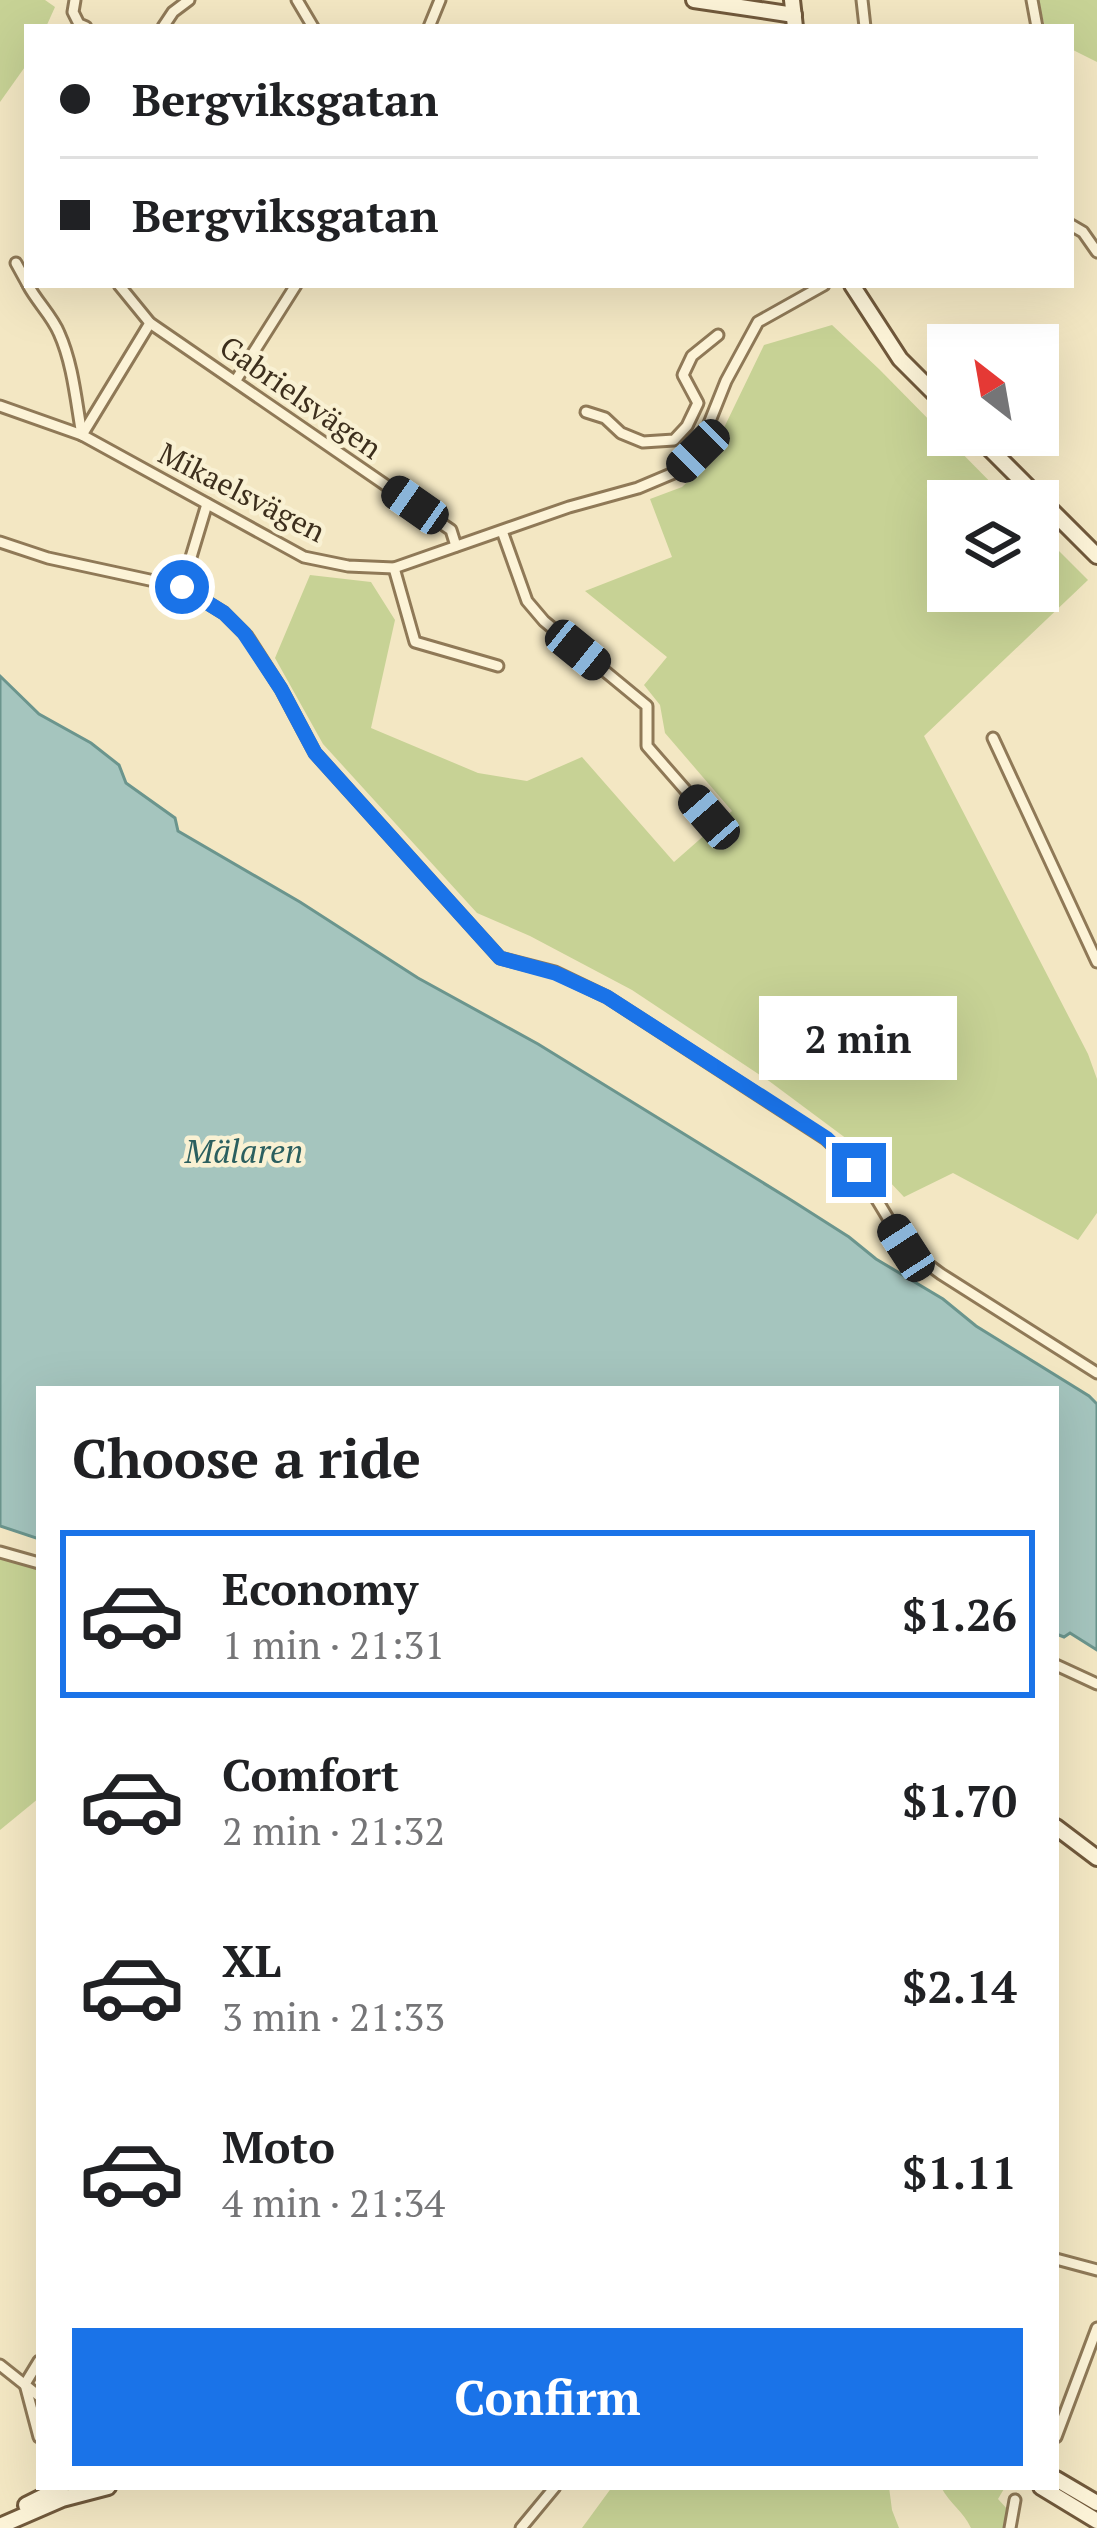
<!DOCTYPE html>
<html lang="en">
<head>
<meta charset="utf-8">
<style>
  :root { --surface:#fff; --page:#f6f6f6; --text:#202124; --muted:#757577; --line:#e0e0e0; --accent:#1a73e8 }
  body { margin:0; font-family:"PT Serif",serif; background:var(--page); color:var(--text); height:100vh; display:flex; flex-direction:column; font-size:45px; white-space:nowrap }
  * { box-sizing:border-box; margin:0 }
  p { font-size:39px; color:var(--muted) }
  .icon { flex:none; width:66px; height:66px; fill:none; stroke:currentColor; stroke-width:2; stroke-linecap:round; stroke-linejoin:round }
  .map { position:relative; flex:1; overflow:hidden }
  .sheet { position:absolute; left:36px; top:1386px; width:1023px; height:1104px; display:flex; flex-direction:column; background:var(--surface); border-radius:0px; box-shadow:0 12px 48px #0002 }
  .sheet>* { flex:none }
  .hud { position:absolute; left:24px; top:24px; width:1050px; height:264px; border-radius:0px; box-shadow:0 12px 48px #0002; display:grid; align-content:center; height:264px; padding:0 36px; background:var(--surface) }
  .needle { width:78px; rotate:329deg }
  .tools { position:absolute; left:927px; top:324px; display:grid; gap:24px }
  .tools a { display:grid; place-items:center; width:132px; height:132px; border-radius:0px; background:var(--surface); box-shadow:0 12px 48px #0002; font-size:60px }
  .end { position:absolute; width:54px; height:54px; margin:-27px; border:15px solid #1a73e8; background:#fff; box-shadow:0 0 0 6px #fff }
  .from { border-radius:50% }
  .bubble { position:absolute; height:84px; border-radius:0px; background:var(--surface); box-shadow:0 12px 48px #0002; font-size:39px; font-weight:700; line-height:84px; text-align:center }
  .car { position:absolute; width:36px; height:72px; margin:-36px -18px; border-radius:15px; box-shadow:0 0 9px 3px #0007; background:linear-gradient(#222 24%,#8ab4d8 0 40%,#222 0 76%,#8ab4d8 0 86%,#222 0) }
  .hud b { display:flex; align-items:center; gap:42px; height:114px; font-size:45px }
  .hud b+b { border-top:3px solid var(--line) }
  .hud i { width:30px; height:30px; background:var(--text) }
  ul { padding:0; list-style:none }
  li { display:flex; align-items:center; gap:36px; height:168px; margin:0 24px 18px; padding:0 12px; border:6px solid transparent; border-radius:0px }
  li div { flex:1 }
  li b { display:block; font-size:45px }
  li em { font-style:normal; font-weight:700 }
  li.current { border-color:var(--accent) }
  li>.icon { width:108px; height:108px; stroke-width:1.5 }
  h2 { padding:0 36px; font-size:54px; line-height:144px }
  .action { display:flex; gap:24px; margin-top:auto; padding:24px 36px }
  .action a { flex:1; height:138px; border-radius:0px; background:var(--accent); color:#fff; font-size:48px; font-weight:700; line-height:138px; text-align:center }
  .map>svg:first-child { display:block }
  .green { fill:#c7d295 }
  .water { fill:#a5c5be; stroke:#6b958d; stroke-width:3 }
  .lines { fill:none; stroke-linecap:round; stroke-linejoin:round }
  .street-casing { stroke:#8f7957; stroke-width:15 }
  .secondary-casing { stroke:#71593b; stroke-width:20 }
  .street { stroke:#fcf3d7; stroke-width:9 }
  .secondary { stroke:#fcf3d7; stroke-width:14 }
  .route { stroke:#1a73e8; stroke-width:15 }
  .labels { text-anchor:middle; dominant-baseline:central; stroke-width:9; stroke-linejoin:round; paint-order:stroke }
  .street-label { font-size:30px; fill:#3d2f1d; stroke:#f9f1d3 }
  .water-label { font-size:33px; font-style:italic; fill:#2b5f5f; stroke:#f9f1d3 }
</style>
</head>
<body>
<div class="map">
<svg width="1097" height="2528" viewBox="0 0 1097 2528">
  <rect width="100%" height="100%" fill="#f3e7c3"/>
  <!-- green -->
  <g class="green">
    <polygon points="0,0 45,0 55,7 46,27 27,27 27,64 0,102"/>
    <polygon points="1038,0 1097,0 1097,62 1071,49 1071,27 1045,27"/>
    <polygon points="832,325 879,369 1009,501 948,501 948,591 1038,591 1038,530 1088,580 924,736 1088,1054 1097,1079 1097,1213 1078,1240 953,1173 904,1197 855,1145 769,1081 632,990 530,936 477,913 323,744 275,658 310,575 371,582 395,620 371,728 478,773 527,781 582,757 674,862 732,811 665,733 660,705 644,685 667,657 585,591 672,557 650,499 682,487 706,465 764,345"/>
    <polygon points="0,1558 39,1570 39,1798 0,1830"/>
    <polygon points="612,2487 889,2487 892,2510 899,2528 582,2528"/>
    <path d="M941 2487H1005L998 2499 1009 2511 1006 2528H971C963 2511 950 2504 941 2487Z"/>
  </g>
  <!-- water -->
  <polygon class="water" points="0,676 39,714 91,743 119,765 126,783 175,818 178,831 300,902 418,978 538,1044 791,1200 849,1237 876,1259 943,1299 976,1326 1089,1396 1097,1404 1097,1650 1070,1633 1064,1637 1056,1634 1056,1389 39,1389 39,1539 0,1526"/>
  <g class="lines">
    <!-- street casing -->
    <g class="street-casing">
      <g id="street">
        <polyline points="75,0 73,12 79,24 86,27"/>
        <polyline points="297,0 313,27"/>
        <polyline points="862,0 865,27"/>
        <polyline points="1032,0 1037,27"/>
        <polyline points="163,27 173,12 189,0"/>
        <polyline points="429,27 440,0"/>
        <polyline points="1071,225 1083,232 1097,252"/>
        <polyline points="16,263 27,283"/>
        <path d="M28 285C37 302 52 316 59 333 73 364 76 401 82 435"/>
        <polyline points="119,285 150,323 451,530 456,546"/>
        <polyline points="236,380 296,285"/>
        <polyline points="0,406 82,435 304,557 348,566 394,568 569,507 638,488 676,472 698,451 726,381 758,322 824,285"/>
        <polyline points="586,412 605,418 621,433 643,442 674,440 687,426 698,403 683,375 692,356 718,335"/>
        <polyline points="82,435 150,323"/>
        <polyline points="502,531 527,601 544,621 647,706 647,746 709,817"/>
        <polyline points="0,542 48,558 182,587 224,613 247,636 281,689 315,753 500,958 555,972 607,997 826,1139 859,1170 906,1248 941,1274 1097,1373"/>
        <polyline points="394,568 415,642 498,666"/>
        <polyline points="182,587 207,504"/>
        <polyline points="993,738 1097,962"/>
        <polyline points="0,1552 39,1563"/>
        <polyline points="1056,1665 1097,1684"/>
        <polyline points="1056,2259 1097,2270"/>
        <polyline points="39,2361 25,2384 39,2437"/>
        <polyline points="0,2365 39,2396"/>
        <polyline points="1056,2437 1097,2328"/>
        <polyline points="521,2528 555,2487"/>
        <polyline points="1010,2528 1015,2500"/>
      </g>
    </g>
    <!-- secondary casing -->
    <g class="secondary-casing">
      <g id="secondary">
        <polyline points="694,0 794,15"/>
        <polyline points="792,0 795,27"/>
        <polyline points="852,285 900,359 948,407"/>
        <polyline points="976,435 1097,556"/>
        <polyline points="1056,1827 1097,1858"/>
        <polyline points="1056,2479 1097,2503"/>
        <polyline points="1041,2487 1097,2521"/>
        <polyline points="26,2505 62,2487"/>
        <polyline points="0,2526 62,2499 108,2487"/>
      </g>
    </g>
    <!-- street -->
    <use href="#street" class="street"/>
    <!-- secondary -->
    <use href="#secondary" class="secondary"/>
  </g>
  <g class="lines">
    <!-- route -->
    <polyline class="route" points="182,587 224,613 244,633 281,689 315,753 500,958 555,973 607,997 826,1138 859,1170"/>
  </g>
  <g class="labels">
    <!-- street labels -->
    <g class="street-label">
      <text transform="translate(301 397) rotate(35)">Gabrielsvägen</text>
      <text transform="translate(242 492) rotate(27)">Mikaelsvägen</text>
    </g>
    <!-- water labels -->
    <g class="water-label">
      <text x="244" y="1150">Mälaren</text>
    </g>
  </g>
</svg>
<div class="tools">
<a><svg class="needle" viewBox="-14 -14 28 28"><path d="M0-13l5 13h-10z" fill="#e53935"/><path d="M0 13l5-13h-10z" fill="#757577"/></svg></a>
<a><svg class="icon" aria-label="layers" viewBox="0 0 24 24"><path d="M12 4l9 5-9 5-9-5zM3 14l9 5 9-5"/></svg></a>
</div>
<i class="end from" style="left:182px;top:587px"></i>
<i class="end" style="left:859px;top:1170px"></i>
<div class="bubble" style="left:759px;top:996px;width:198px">2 min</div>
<i class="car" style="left:698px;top:451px;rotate:225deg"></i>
<i class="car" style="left:415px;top:505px;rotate:305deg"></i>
<i class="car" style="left:578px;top:650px;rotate:129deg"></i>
<i class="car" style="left:709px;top:817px;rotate:319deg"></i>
<i class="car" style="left:906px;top:1248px;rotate:327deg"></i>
<div class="hud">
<b><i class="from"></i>Bergviksgatan</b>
<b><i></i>Bergviksgatan</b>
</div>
<section class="sheet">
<h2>Choose a ride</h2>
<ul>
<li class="current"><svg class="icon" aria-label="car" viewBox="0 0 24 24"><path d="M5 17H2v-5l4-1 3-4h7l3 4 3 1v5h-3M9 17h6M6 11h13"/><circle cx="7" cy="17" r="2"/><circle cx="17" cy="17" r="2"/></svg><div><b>Economy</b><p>1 min · 21:31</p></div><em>$1.26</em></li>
<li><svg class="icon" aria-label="car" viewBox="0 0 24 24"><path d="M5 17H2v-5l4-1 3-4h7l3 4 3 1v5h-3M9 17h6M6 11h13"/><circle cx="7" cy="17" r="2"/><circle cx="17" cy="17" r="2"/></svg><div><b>Comfort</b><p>2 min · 21:32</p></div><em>$1.70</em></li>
<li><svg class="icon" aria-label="car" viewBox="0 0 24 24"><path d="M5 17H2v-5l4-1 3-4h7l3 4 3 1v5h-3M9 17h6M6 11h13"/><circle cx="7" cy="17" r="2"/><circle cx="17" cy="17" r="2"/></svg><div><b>XL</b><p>3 min · 21:33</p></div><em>$2.14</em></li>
<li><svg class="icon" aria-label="car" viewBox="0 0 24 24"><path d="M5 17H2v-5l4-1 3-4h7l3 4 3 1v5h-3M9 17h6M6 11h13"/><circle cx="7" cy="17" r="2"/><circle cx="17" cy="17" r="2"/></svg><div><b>Moto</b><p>4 min · 21:34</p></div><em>$1.11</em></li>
</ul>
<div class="action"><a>Confirm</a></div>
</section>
</div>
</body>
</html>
